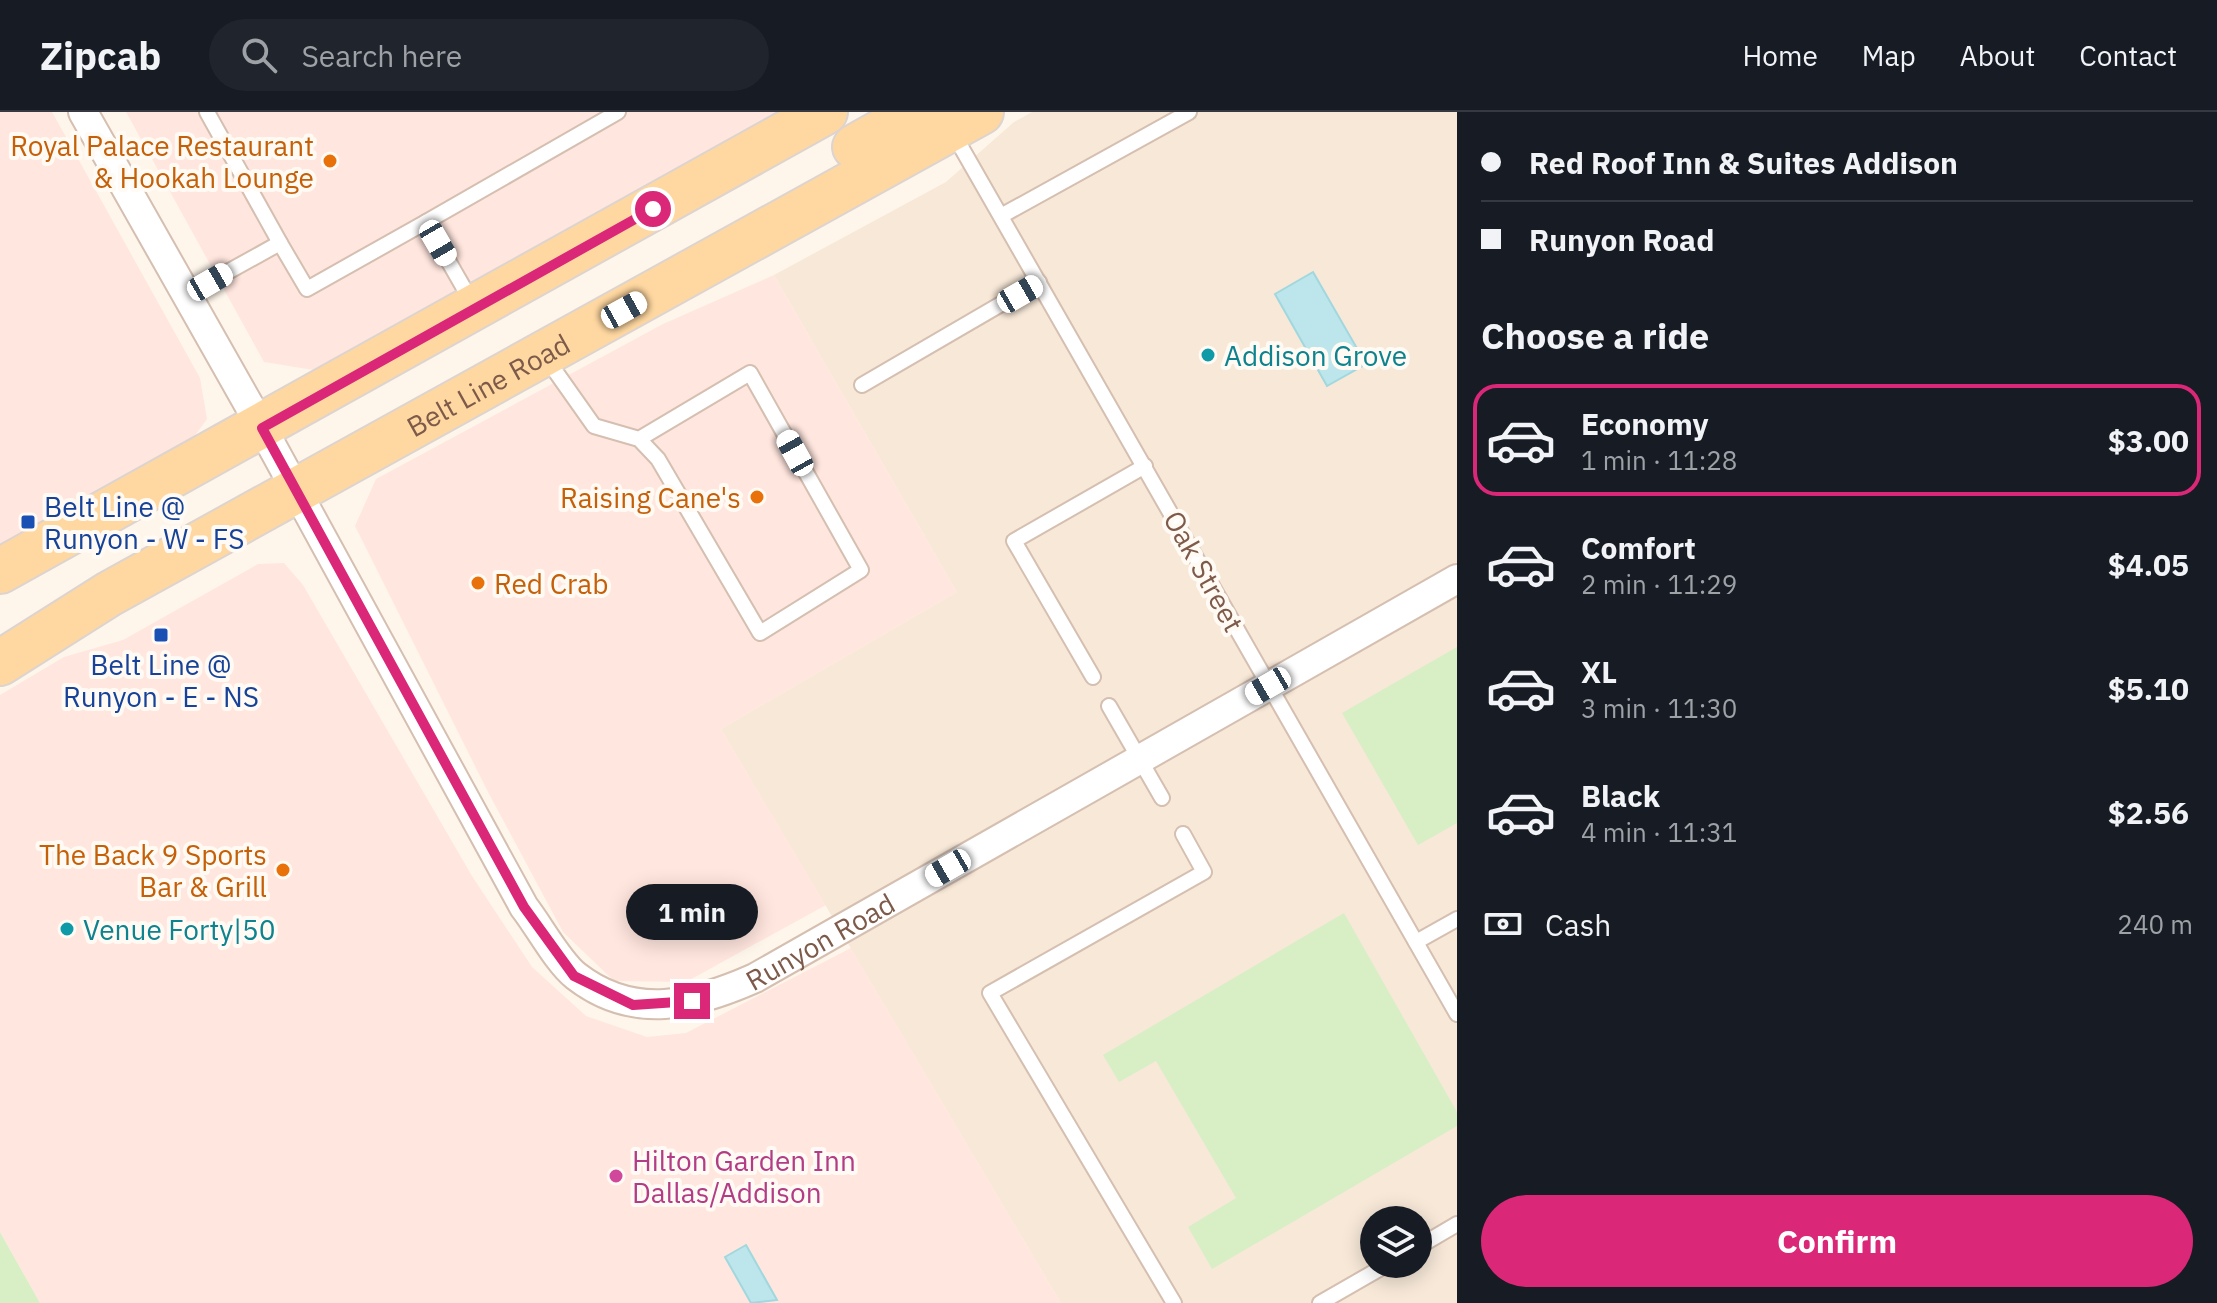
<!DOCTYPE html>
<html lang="en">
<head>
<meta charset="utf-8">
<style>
  :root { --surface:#171b24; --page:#20242c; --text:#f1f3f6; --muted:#9ea1a6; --line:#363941; --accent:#db2777 }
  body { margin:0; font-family:"IBM Plex Sans",sans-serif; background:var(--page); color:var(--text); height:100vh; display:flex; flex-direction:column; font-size:30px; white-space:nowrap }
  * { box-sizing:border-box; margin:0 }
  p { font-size:26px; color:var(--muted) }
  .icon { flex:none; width:44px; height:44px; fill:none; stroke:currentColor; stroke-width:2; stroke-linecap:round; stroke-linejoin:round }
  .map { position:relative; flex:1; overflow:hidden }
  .sheet { display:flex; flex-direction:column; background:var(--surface); width:760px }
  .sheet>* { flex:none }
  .banner { display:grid; align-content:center; height:176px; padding:0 24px; background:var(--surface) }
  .buttons { position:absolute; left:1360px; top:1094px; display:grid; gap:16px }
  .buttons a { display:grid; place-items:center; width:72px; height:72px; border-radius:50%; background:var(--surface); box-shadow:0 4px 20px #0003; font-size:40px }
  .end { position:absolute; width:36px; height:36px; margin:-18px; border:10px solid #db2777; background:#fff; box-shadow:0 0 0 4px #fff }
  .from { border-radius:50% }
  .bubble { position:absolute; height:56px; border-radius:28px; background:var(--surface); box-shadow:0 4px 20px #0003; font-size:26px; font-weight:800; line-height:56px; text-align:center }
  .car { position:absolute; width:24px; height:48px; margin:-24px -12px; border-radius:10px; box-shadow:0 0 6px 2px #0007; background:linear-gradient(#fff 24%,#345 0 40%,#fff 0 76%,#345 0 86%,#fff 0) }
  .banner b { display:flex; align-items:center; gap:28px; height:76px; font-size:30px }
  .banner b+b { border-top:2px solid var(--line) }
  .banner i { width:20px; height:20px; background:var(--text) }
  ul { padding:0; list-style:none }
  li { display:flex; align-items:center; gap:24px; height:112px; margin:0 16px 12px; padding:0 8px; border:4px solid transparent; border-radius:24px }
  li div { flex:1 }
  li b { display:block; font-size:30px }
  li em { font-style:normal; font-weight:800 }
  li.on { border-color:var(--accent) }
  li>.icon { width:72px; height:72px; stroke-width:1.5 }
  h2 { padding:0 24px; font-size:36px; line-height:96px }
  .pay { display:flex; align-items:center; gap:20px; height:88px; padding:0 24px; font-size:30px }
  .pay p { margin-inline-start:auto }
  .action { display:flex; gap:16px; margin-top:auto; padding:16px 24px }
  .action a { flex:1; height:92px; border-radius:48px; background:var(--accent); color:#fff; font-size:32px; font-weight:800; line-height:92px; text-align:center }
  header { display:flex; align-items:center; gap:48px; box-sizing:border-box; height:112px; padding:0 40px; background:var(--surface); border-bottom:2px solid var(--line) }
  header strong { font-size:38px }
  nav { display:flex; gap:44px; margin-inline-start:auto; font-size:28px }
  .search { width:560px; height:72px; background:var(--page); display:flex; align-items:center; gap:20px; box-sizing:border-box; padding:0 28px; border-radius:44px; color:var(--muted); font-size:30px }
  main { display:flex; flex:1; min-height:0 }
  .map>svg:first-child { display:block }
  .residential { fill:#f7e8d8; fill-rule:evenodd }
  .commercial { fill:#ffe6de }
  .green { fill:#d8efc6 }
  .water { fill:#bce6eb; stroke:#a1d7de; stroke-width:2 }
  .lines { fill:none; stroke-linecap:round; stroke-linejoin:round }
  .service-casing { stroke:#d5bfb1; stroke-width:18 }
  .minor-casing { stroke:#d5bfb1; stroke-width:32 }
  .primary-casing { stroke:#ddd4d0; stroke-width:48 }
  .service { stroke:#fff; stroke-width:14 }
  .minor { stroke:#fff; stroke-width:28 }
  .primary { stroke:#ffd8a1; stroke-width:44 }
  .route { stroke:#db2777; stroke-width:10 }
  .food-dot { fill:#e8710a; stroke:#fffaf3; stroke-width:3 }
  .culture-dot { fill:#0f9aa8; stroke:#fffaf3; stroke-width:3 }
  .transit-dot { fill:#1a4fb4; stroke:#fffaf3; stroke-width:3 }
  .hotel-dot { fill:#d1479c; stroke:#fffaf3; stroke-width:3 }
  .labels { text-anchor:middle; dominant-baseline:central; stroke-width:8; stroke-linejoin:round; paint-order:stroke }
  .food-label { font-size:28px; fill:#c56008; stroke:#fffaf3; text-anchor:end }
  .culture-label { font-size:28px; fill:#0d838f; stroke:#fffaf3; text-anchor:start }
  .street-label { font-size:28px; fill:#7d5a4a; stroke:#fffaf3 }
  .transit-label { font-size:28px; fill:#164399; stroke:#fffaf3; text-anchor:start }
  .hotel-label { font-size:28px; fill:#b23c85; stroke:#fffaf3; text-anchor:start }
</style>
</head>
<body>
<header>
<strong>Zipcab</strong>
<div class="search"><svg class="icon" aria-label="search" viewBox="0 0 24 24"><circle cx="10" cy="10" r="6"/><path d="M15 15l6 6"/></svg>Search here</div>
<nav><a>Home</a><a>Map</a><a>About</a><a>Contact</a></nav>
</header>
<main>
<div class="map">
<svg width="1457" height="1191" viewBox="0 0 1457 1191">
  <rect width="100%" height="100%" fill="#fef6eb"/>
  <!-- residential -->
  <path class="residential" d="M1032 0H1457V1191H1061L721 617 957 480 774 163 946 70 1014 10ZM1374 1108H1418V1152H1374Z"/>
  <!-- commercial -->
  <g class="commercial">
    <polygon points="0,0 52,0 200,266 207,307 188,333 0,441"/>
    <polygon points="126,0 783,0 320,259 264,250"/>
    <polygon points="774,163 957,480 721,617 826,793 686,870 614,869 563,820 488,680 355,414 376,367 663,212"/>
    <polygon points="284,451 303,473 472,764 532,855 586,904 647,925 686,921 851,836 1061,1191 40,1191 0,1120 0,583 64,545 123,528 258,452"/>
  </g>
  <!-- green -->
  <g class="green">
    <polygon points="1457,535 1457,711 1418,733 1342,601"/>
    <polygon points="1344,801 1457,1000 1457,1014 1212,1157 1188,1115 1236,1086 1156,949 1119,970 1103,943"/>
    <polygon points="0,1120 40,1191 0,1191"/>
  </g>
  <!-- water -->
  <g class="water">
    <polygon points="1313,160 1366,252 1327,274 1275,182"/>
    <polygon points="746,1133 777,1188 751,1191 725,1145"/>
  </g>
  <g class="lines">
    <!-- service casing -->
    <g class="service-casing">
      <g id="service">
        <polyline points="207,0 280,131"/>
        <polyline points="953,21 1457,902"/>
        <polyline points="1001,104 1189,0"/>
        <polyline points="186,183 280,131 307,177 426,110"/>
        <polyline points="473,192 426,110 618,0"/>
        <polyline points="546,246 594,314 639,327 658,347 760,521 861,458 750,261 639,327"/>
        <polyline points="862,273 1039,170"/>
        <polyline points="1093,565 1014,429 1145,354"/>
        <polyline points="1109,594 1162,686"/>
        <polyline points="1416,830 1457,807"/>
        <polyline points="1418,1135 1457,1112"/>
        <polyline points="1174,1191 990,881 1204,760 1183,722"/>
        <polyline points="1320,1191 1388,1152"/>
      </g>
    </g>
    <!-- minor casing -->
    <g class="minor-casing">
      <g id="minor">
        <path id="s1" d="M83 0 262 316 524 795C539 814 558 850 576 864 634 909 694 893 755 866L1457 467"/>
      </g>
    </g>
    <!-- primary casing -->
    <g class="primary-casing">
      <g id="primary">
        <polyline points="855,35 917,0"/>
        <polyline points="0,459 825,0"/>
        <path id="s2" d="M0 551 109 482 981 0"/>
      </g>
    </g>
    <!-- service -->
    <use href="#service" class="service"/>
    <!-- minor -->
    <use href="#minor" class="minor"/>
    <!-- primary -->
    <use href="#primary" class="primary"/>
  </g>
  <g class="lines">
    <!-- route -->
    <polyline class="route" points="653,97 262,316 524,795 574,864 633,893 692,889"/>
  </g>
  <!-- markers -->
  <g class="food-dot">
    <circle cx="330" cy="49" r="8"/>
    <circle cx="757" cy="385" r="8"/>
    <circle cx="478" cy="471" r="8"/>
    <circle cx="283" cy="758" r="8"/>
  </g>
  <g class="culture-dot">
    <circle cx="1208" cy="243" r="8"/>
    <circle cx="67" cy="817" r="8"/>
  </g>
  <g class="transit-dot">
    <rect x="20" y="402" width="16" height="16" rx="4"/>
    <rect x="153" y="515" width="16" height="16" rx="4"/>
  </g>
  <circle class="hotel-dot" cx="616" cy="1064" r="8"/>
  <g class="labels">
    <!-- food labels -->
    <g class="food-label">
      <text x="314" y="33">Royal Palace Restaurant<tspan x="314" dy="32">&amp; Hookah Lounge</tspan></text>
      <text x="741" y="385">Raising Cane's</text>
      <text x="494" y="471" text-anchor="start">Red Crab</text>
      <text x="267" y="742">The Back 9 Sports<tspan x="267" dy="32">Bar &amp; Grill</tspan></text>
    </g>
    <!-- culture labels -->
    <g class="culture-label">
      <text x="1224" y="243">Addison Grove</text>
      <text x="83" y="817">Venue Forty|50</text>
    </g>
    <!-- street labels -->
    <g class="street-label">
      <text stroke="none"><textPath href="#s2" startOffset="562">Belt Line Road</textPath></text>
      <text transform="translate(1204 459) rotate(61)">Oak Street</text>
      <text stroke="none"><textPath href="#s1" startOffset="1260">Runyon Road</textPath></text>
    </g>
    <!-- transit labels -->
    <g class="transit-label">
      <text x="44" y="394">Belt Line @<tspan x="44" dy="32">Runyon - W - FS</tspan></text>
      <text x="161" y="552" text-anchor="middle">Belt Line @<tspan x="161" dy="32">Runyon - E - NS</tspan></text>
    </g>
    <!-- hotel labels -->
    <g class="hotel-label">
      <text x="632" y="1048">Hilton Garden Inn<tspan x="632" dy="32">Dallas/Addison</tspan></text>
    </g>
  </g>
</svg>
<div class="buttons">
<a><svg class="icon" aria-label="layers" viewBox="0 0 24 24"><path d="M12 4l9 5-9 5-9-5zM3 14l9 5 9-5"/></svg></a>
</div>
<i class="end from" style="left:653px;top:97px"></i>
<i class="end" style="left:692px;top:889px"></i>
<div class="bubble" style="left:626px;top:772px;width:132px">1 min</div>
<i class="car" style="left:438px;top:131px;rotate:150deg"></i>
<i class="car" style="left:210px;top:170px;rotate:60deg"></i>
<i class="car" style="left:1020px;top:182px;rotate:60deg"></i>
<i class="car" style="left:624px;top:198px;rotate:61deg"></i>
<i class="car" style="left:795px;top:341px;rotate:331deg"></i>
<i class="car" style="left:1268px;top:574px;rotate:240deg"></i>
<i class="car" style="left:948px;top:756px;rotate:240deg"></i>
</div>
<section class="sheet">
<div class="banner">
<b><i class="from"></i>Red Roof Inn &amp; Suites Addison</b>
<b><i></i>Runyon Road</b>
</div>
<h2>Choose a ride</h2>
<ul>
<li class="on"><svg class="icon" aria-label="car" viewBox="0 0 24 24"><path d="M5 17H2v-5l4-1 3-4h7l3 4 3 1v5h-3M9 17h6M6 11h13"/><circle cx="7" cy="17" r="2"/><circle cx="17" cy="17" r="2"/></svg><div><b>Economy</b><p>1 min · 11:28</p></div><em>$3.00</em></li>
<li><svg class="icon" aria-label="car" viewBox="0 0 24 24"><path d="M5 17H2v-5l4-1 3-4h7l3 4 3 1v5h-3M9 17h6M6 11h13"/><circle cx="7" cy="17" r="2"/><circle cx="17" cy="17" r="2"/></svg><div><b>Comfort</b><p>2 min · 11:29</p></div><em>$4.05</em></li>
<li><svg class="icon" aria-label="car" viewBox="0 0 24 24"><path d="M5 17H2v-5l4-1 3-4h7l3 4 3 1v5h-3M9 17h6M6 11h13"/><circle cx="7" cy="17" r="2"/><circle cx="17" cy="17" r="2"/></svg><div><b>XL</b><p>3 min · 11:30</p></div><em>$5.10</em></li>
<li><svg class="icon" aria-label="car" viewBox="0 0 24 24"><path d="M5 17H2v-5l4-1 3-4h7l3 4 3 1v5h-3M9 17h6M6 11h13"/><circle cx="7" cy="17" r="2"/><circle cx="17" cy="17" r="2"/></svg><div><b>Black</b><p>4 min · 11:31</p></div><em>$2.56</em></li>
</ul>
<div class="pay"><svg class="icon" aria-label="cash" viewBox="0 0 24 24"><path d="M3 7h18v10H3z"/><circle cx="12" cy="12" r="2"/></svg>Cash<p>240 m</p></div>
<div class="action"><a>Confirm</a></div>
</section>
</main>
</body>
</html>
